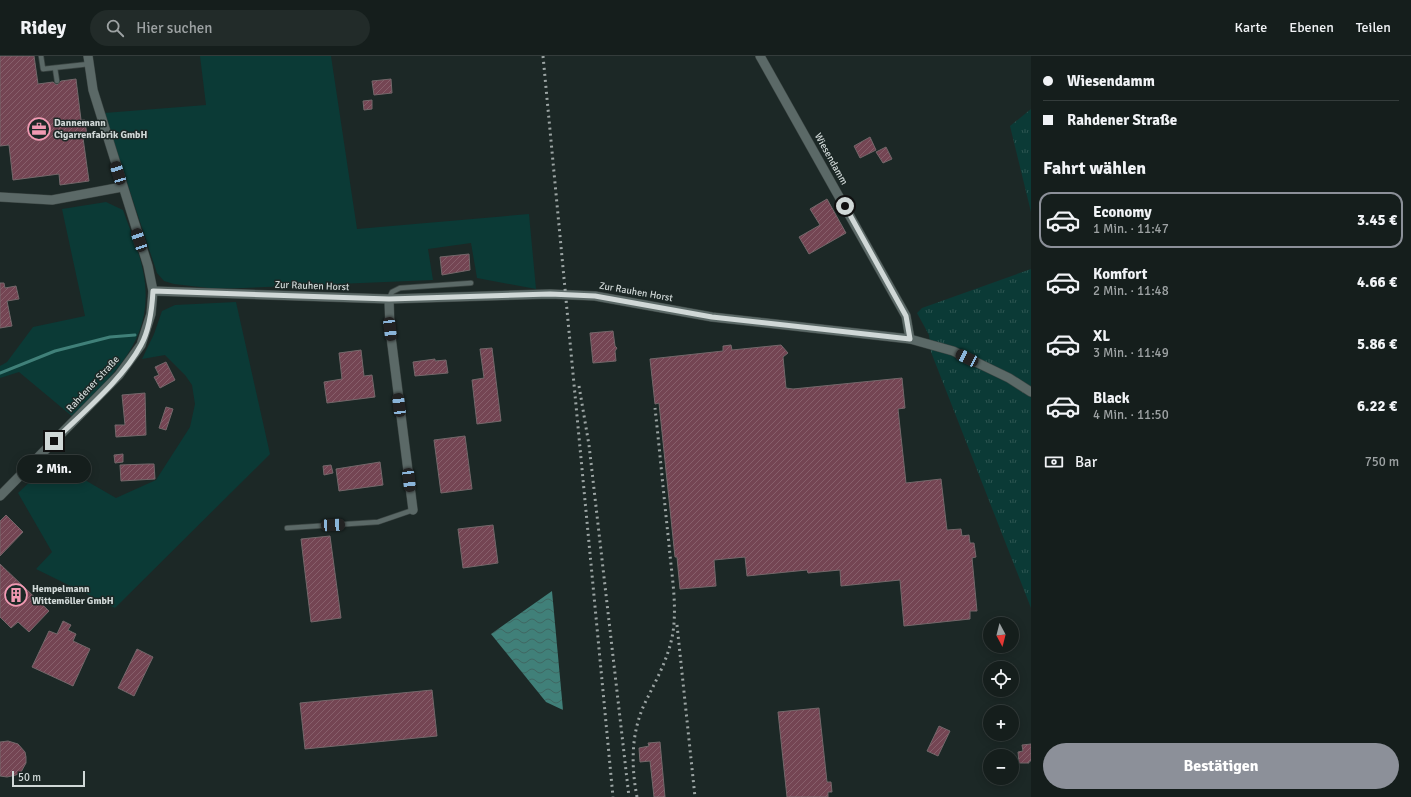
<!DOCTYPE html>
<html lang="de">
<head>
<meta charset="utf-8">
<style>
  :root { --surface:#151e1c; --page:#222b29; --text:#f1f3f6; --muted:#9da2a3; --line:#343c3b; --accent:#8c9099 }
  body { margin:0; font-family:Signika,sans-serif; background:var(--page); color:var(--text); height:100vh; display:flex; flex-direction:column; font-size:15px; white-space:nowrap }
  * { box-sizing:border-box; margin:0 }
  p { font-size:13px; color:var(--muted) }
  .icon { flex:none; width:22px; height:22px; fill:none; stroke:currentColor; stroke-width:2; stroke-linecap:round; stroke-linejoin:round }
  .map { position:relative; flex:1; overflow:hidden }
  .panel { display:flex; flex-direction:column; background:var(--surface); width:380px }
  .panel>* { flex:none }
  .guide { display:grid; align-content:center; height:88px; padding:0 12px; background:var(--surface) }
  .needle { width:26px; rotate:173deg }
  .buttons { position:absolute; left:983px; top:561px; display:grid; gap:8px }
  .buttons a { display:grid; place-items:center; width:36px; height:36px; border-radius:50%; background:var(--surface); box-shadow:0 2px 10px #0003,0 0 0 1px var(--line); font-size:20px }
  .scale { position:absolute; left:12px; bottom:10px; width:73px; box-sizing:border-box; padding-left:4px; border:2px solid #d0d8d7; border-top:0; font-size:11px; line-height:14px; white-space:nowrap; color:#d0d8d7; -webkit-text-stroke:3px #1c2826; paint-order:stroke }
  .end { position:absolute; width:18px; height:18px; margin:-9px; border:5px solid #d0d8d7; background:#111; box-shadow:0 0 0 2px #111 }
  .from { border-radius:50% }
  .bubble { position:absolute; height:28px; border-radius:14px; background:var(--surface); box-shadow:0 2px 10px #0003,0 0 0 1px var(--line); font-size:13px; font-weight:700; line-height:28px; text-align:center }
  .car { position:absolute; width:12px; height:24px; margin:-12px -6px; border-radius:5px; box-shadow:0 0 3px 1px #0007; background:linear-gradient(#222 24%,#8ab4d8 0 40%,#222 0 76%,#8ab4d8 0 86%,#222 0) }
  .guide b { display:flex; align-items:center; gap:14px; height:38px; font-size:15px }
  .guide b+b { border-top:1px solid var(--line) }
  .guide i { width:10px; height:10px; background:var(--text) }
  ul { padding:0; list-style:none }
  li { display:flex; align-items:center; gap:12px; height:56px; margin:0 8px 6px; padding:0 4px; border:2px solid transparent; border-radius:12px }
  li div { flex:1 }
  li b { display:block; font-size:15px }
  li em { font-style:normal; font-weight:700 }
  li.active { border-color:var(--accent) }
  li>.icon { width:36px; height:36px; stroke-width:1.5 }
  h2 { padding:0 12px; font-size:18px; line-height:48px }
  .pay { display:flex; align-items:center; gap:10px; height:44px; padding:0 12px; font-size:15px }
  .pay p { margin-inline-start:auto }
  .primary-button { display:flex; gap:8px; margin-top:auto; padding:8px 12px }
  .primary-button a { flex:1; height:46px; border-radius:24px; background:var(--accent); color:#fff; font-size:16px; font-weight:700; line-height:46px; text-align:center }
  header { display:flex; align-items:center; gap:24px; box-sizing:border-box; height:56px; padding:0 20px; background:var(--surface); border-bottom:1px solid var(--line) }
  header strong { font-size:19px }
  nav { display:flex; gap:22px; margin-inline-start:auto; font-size:14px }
  .search { width:280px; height:36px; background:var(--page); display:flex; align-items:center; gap:10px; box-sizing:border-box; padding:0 14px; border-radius:22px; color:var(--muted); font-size:15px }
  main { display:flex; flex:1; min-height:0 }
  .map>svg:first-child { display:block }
  .grass { fill:#0b3a36 }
  .park { fill:url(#park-tufts) }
  .water { fill:url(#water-waves) }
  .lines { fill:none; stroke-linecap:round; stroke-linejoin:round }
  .stream { stroke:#408079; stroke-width:3 }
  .building { fill:url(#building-hatch); stroke:#74676a }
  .lane-casing { stroke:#3b4543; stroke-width:6 }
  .street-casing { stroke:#3b4543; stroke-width:10 }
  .lane { stroke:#5b6967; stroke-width:4.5 }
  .street { stroke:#5b6967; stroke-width:9 }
  .rail { stroke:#9ca5a4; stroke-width:3; stroke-dasharray:2 4; stroke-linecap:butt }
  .route { stroke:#d0d8d7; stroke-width:5 }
  .labels { text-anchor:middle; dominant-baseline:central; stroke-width:3; stroke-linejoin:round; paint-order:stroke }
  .poi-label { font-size:10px; font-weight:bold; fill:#d0d8d7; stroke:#1c2826; text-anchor:start }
  .street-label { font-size:10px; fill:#d0d8d7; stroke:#1c2826 }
</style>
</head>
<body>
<header>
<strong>Ridey</strong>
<div class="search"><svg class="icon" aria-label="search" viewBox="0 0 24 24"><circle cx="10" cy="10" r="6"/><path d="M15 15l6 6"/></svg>Hier suchen</div>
<nav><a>Karte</a><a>Ebenen</a><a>Teilen</a></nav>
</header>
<main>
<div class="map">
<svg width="1031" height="741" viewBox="0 0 1031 741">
  <defs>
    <pattern id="park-tufts" width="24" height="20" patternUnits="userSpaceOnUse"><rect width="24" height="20" fill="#0b3a36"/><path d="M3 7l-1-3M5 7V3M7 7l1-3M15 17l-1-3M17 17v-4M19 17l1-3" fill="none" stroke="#2e5652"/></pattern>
    <pattern id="water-waves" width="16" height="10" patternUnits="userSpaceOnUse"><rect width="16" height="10" fill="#408079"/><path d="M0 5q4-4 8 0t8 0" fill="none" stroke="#3f6762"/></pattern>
    <pattern id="building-hatch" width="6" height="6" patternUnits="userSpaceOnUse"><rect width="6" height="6" fill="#744553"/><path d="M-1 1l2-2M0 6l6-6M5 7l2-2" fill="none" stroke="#875f6b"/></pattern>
  </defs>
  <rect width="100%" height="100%" fill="#1c2826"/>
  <!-- grass -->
  <g class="grass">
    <polygon points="200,0 331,0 357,173 529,158 536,233 477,222 471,187 428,193 433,224 217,233 174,228 164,225 157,217 104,57 206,49"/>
    <path d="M106 146 123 154C130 174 139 194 143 215 157 282 114 317 73 361L19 316 0 322V310L7 306 33 271 85 260 62 153Z"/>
    <polygon points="236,246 270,398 115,552 36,513 52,496 18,437 52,405 116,442 156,424 190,371 195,348 192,329 185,319 165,299 142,303 154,278 162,255 175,249"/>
  </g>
  <!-- park -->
  <g class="park">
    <polygon points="1031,53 1031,156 1010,70"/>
    <polygon points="1031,213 1031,552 931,296 929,279 917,257 922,252"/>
  </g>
  <!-- water -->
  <polygon class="water" points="552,535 563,654 546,646 491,578"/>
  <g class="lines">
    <!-- stream -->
    <polyline class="stream" points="0,317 55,295 110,281 135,279"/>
  </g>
  <!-- building -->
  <g class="building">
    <polygon points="0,0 34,0 38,28 53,26 57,29 61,25 76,23 81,64 85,64 87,81 83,82 89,125 60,129 59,118 13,124 9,89 0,90"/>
    <polygon points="391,23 392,37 374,39 372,25"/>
    <polygon points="372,44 372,53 364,54 363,45"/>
    <polygon points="870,81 876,94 860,102 854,90"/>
    <polygon points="886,91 892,103 883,107 876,96"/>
    <polygon points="827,143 846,177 809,198 799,181 820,169 810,153"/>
    <polygon points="469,198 470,214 442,219 440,201"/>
    <polygon points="0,227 4,227 5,232 16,230 19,243 7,245 12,270 0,272"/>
    <polygon points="613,275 615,290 617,292 615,295 616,305 593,307 590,277"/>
    <polygon points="731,289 732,294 781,289 788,297 783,301 786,332 793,333 902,322 905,352 898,353 906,427 941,423 947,474 961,473 962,480 969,479 970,487 974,487 976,501 972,502 977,555 970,555 970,563 904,570 900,524 841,530 840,514 808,517 807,514 747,520 745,501 714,504 716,530 680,533 677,501 675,501 659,347 655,348 650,303 723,295 723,290"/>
    <polygon points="492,292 501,365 477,368 472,324 484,322 480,293"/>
    <polygon points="361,294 364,320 372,319 375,341 327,347 324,326 342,323 339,297"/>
    <polygon points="435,303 435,305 446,304 448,317 415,320 413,306"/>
    <polygon points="166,306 175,324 160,332 154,321 159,319 155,311"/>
    <polygon points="145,337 146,379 116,381 115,369 125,369 122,339"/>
    <polygon points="166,351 173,353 166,374 159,372"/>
    <polygon points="465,380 472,433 441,437 434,384"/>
    <polygon points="123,398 123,406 115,407 114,399"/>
    <polygon points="380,406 383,429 339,435 336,413"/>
    <polygon points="148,408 154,408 155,423 121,425 120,409"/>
    <polygon points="331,409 333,417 324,419 323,410"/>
    <polygon points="6,459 23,476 0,500 0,465"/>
    <polygon points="493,469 498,507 463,512 458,473"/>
    <polygon points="330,480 341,562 311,566 301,483"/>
    <polygon points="0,508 49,555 29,576 18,566 11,572 0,561"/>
    <polygon points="63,565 71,569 68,574 76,578 73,585 90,593 73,630 32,611 49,575 57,578"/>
    <polygon points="137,593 153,601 134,640 118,632"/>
    <polygon points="432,634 437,680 305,693 300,647"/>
    <polygon points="819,652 827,726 831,726 832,736 828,736 828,741 787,741 778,656"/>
    <polygon points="939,670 950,675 938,700 927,695"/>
    <polygon points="8,685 18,688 25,696 26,701 26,707 21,716 16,719 7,721 0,720 0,686"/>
    <polygon points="660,686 665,741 654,741 650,705 640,706 639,692 649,690 648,687"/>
    <polygon points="1031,688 1031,705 1029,705 1029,707 1019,707 1018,696 1023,695 1022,689"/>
  </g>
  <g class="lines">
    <!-- lane casing -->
    <g class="lane-casing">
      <g id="lane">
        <polyline points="41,0 43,13 89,8"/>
        <polyline points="55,12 57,25"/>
        <polyline points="389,243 392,236 400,232 471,227"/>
        <polyline points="287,472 378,466 413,454"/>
      </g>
    </g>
    <!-- street casing -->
    <g class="street-casing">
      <g id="street">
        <polyline points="760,0 906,260 910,283"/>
        <polyline points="0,141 52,144 122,131"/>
        <polyline points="153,235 389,243 550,238 595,240 712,261 910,283 953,295 1009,322 1031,336"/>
        <polyline points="389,243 390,273 413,454"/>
        <polyline points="0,440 119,319 141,289 151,258 153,235 148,210 93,34 88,0"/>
      </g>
    </g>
    <!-- lane -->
    <use href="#lane" class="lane"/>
    <!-- street -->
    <use href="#street" class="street"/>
    <!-- rail -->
    <g class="rail">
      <polyline points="543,0 613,741"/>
      <polyline points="579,330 589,389 629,741"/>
      <polyline points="677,569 695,741"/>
      <path d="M637 741C631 710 631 678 644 649 657 622 672 597 674 567 676 541 671 514 669 488 664 443 660 397 655 352"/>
    </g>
  </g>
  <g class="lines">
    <!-- route -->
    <path class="route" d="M54 385C81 358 123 323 141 289 150 273 152 253 153 235L389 243 550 238 595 240 712 261 910 283 906 260 845 150"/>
  </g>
  <!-- icons -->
  <defs>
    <g id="office-ring" transform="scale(1.15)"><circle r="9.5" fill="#1c2826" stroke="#f19ab3" stroke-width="1.5"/><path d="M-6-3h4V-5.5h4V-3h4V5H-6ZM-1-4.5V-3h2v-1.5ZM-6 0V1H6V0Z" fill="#f19ab3"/></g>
    <g id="building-ring" transform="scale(1.15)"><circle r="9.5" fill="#1c2826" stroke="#f19ab3" stroke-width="1.5"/><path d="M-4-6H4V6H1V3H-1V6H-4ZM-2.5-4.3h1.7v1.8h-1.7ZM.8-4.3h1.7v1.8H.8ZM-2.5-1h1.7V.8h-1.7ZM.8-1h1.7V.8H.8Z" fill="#f19ab3"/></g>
  </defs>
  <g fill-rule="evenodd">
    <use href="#office-ring" x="39" y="73"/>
    <use href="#building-ring" x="16" y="539"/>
  </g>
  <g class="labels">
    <!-- poi labels -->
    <g class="poi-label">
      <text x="54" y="67">Dannemann<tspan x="54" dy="12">Cigarrenfabrik GmbH</tspan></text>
      <text x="32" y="533">Hempelmann<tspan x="32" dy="12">Wittemöller GmbH</tspan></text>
    </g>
    <!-- street labels -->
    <g class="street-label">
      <text transform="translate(831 103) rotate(61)">Wiesendamm</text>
      <text transform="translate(312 230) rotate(2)">Zur Rauhen Horst</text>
      <text transform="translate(636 236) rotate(10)">Zur Rauhen Horst</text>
      <text transform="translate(93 328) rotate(-47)">Rahdener Straße</text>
    </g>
  </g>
</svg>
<div class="buttons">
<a><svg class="needle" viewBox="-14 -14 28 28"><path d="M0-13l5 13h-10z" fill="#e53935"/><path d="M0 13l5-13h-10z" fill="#9da2a3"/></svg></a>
<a><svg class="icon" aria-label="locate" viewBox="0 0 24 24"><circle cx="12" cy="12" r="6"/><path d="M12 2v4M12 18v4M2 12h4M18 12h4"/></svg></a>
<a>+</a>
<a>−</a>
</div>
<div class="scale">50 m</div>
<i class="end from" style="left:845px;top:150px"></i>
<i class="end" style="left:54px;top:385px"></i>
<div class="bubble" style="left:17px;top:399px;width:74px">2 Min.</div>
<i class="car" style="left:118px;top:117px;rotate:343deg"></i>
<i class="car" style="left:139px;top:184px;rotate:342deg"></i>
<i class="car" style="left:390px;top:273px;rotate:173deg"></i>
<i class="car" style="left:967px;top:302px;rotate:296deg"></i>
<i class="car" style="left:399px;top:349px;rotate:353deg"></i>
<i class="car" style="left:409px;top:424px;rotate:173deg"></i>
<i class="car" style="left:333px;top:469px;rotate:87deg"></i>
</div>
<section class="panel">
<div class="guide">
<b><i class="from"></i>Wiesendamm</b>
<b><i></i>Rahdener Straße</b>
</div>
<h2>Fahrt wählen</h2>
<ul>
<li class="active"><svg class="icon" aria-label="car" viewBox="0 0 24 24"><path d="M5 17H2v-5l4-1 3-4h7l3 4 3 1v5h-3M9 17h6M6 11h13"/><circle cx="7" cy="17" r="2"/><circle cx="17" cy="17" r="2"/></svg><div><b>Economy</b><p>1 Min. · 11:47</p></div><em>3.45 €</em></li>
<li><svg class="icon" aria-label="car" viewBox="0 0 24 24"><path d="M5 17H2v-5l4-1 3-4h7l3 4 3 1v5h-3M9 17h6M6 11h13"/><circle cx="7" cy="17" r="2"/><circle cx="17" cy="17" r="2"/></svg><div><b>Komfort</b><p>2 Min. · 11:48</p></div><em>4.66 €</em></li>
<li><svg class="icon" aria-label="car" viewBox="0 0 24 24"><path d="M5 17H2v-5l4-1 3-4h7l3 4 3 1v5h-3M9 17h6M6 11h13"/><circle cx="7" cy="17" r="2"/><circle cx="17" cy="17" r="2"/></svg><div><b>XL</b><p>3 Min. · 11:49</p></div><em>5.86 €</em></li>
<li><svg class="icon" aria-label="car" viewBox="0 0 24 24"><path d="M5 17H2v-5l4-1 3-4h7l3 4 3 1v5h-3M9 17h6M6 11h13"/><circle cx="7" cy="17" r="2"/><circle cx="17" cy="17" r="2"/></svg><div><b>Black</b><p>4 Min. · 11:50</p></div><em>6.22 €</em></li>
</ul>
<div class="pay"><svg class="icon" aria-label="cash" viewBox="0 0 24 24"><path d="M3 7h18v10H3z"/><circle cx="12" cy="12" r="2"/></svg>Bar<p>750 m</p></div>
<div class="primary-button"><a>Bestätigen</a></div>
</section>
</main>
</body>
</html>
